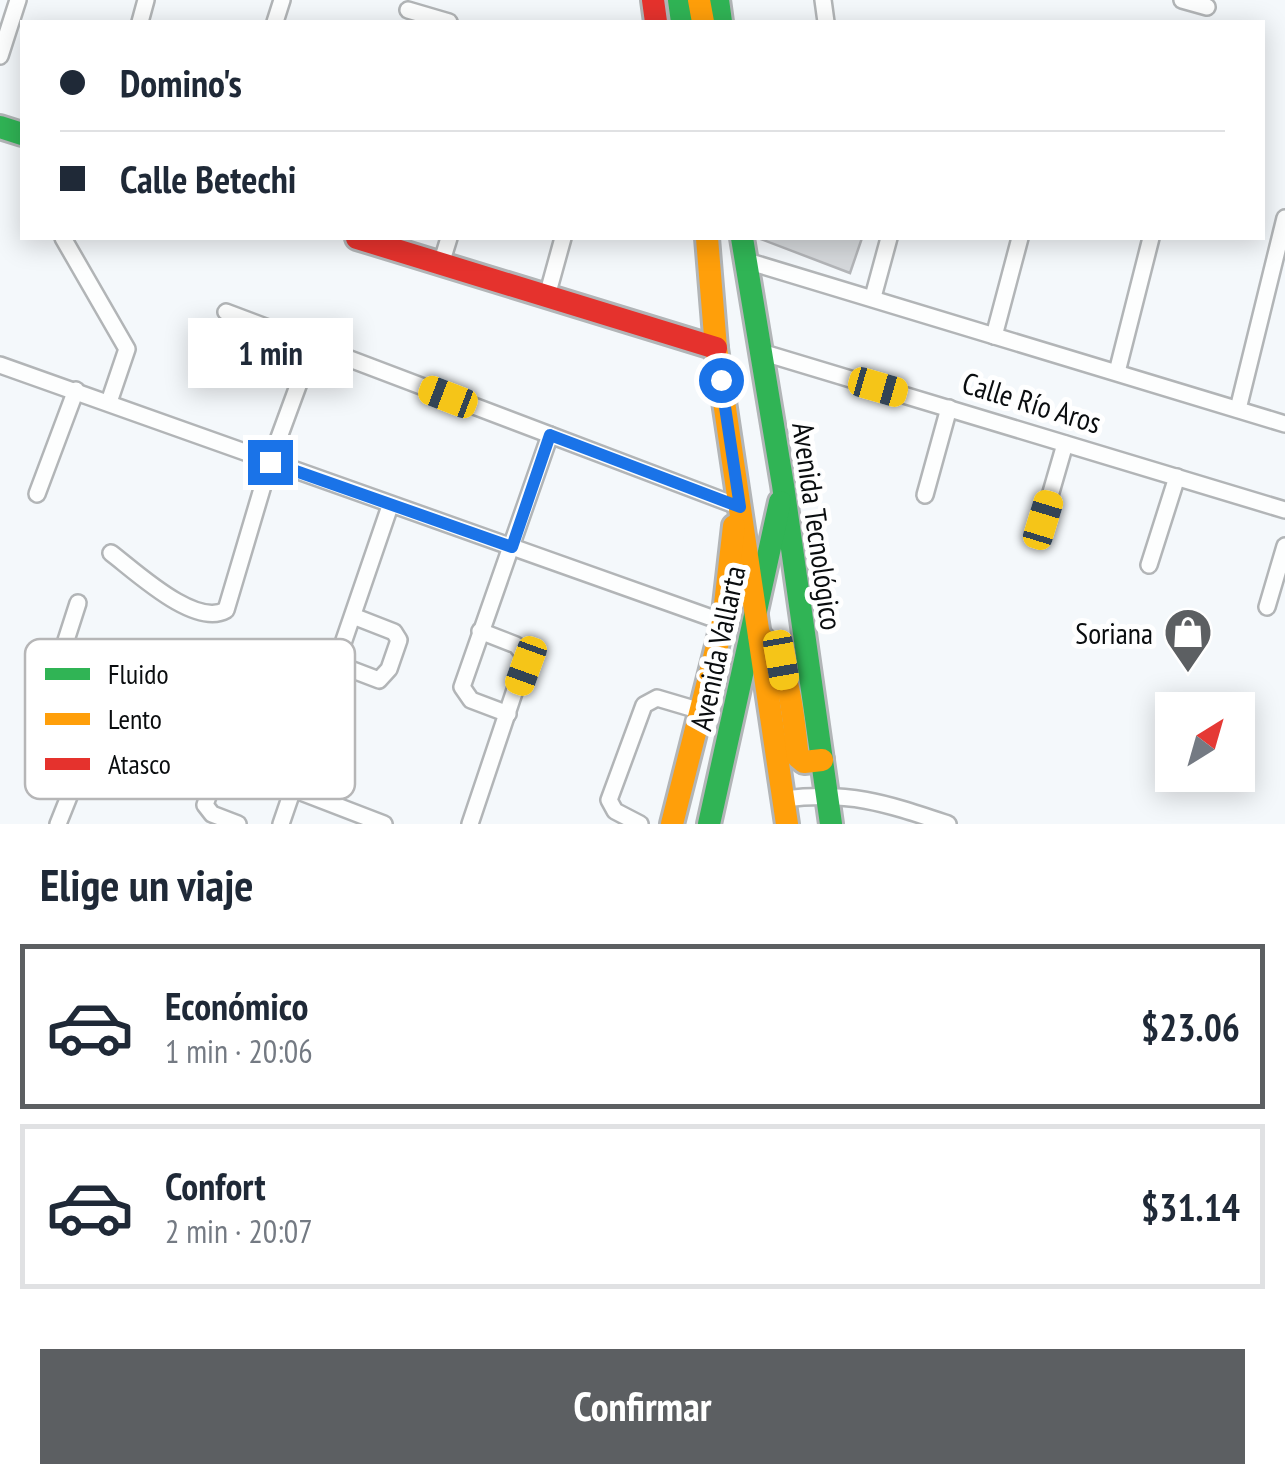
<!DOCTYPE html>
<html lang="es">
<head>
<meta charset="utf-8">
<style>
  :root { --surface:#fff; --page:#f6f6f7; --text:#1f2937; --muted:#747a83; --line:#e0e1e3; --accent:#5c5f62 }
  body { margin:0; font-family:"PT Sans Narrow",sans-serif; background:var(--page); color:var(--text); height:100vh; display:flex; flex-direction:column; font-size:38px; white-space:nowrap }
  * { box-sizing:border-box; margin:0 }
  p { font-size:32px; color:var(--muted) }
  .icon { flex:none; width:55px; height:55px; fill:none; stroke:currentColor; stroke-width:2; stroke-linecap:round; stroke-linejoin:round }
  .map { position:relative; height:824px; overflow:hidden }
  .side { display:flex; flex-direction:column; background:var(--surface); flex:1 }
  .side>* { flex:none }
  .guide { position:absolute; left:20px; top:20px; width:1245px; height:220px; border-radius:0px; box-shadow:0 5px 25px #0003; display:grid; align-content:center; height:220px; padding:0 40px; background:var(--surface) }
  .needle { width:65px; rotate:37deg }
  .tools { position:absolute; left:1155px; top:692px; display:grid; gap:20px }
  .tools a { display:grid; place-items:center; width:100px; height:100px; border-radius:0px; background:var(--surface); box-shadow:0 5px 25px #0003; font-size:50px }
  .end { position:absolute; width:45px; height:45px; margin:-22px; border:12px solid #1a73e8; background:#fff; box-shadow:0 0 0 5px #fff }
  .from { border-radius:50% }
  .bubble { position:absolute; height:70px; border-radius:0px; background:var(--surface); box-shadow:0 5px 25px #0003; font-size:32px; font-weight:600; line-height:70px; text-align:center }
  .car { position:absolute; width:30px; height:60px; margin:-30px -15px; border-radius:12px; box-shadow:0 0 8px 2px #0007; background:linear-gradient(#f5c518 24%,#345 0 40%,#f5c518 0 76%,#345 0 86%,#f5c518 0) }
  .guide b { display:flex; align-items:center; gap:35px; height:95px; font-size:38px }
  .guide b+b { border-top:2px solid var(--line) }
  .guide i { width:25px; height:25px; background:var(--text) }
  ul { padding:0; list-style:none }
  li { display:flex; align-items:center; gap:30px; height:165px; margin:0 20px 15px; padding:0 20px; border:5px solid var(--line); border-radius:0px }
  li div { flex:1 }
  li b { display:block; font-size:38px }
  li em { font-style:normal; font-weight:600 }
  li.active { border-color:var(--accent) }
  li>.icon { width:90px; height:90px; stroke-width:1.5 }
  h2 { padding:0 40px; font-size:45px; line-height:120px }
  .cta { display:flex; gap:20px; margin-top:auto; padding:20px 40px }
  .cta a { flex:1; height:115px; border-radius:0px; background:var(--accent); color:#fff; font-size:40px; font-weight:600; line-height:115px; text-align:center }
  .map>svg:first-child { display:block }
  .building { fill:#d5d8db; stroke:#b3b5b8; stroke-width:2.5 }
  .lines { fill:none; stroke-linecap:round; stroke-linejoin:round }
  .street-casing { stroke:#b2b5b7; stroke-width:20 }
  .fast-casing { stroke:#b2b5b7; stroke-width:28 }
  .slow-casing { stroke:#b2b5b7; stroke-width:28 }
  .jam-casing { stroke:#b2b5b7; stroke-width:28 }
  .street { stroke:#fdfefe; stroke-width:15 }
  .fast { stroke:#30b455; stroke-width:22 }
  .slow { stroke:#ff9f0a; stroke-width:22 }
  .jam { stroke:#e5322d; stroke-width:22 }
  .route { stroke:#1a73e8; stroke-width:12 }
  .labels { text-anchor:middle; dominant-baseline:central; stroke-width:10; stroke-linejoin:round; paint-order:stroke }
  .street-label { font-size:30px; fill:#0a0d0f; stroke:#fff }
  .poi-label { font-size:30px; fill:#0a0d0f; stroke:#fff; text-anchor:end }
  .key { fill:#fff; stroke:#b6b6b7; stroke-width:2.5 }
  .key-label { font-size:28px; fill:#0a0d0f }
</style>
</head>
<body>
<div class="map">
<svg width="1285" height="824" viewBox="0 0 1285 824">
  <rect width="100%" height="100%" fill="#f4f8fb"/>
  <!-- building -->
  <polygon class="building" points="758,238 862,238 850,273"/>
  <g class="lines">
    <!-- street casing -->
    <g class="street-casing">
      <g id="street">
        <polyline points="823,0 826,22"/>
        <polyline points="1182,0 1207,7"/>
        <polyline points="408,10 449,22"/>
        <polyline points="140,22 146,0"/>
        <polyline points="275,22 282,0"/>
        <polyline points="0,56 18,0"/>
        <polyline points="63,238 127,349 109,402"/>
        <polyline points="747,261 1285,424"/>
        <polyline points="441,264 449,238"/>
        <polyline points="547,296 563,238"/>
        <polyline points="873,297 889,238"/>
        <polyline points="226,312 740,507"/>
        <polyline points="994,336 1020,238"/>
        <polyline points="761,352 1285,510"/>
        <polyline points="0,365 723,622"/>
        <polyline points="1117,372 1151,238"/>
        <polyline points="1238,409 1285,218"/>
        <polyline points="37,494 76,390"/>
        <polyline points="925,495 949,408"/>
        <polyline points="1043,520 1065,444"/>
        <path d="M111 553C135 571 195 628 226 610L270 462 313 345"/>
        <polyline points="1149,565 1177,477"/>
        <polyline points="78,603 42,715 49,726 90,743"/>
        <polyline points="1267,607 1285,546"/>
        <polyline points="337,664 379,680 389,669 399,640 394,632 353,616"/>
        <polyline points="51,691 92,707 100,719 58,824"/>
        <polyline points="508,714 471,700 462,687 550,435"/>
        <path d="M784 799C851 791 885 803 948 824"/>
        <polyline points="238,824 212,814 205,805 217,770 225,763 293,789 281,824"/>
        <polyline points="384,824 293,789 390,506"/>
        <polyline points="470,824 526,657 516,645 480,631"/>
        <polyline points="640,824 615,811 609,800 644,705 657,698 701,711"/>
      </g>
    </g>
    <!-- fast casing -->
    <g class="fast-casing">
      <g id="fast">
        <polyline points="679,0 682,22"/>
        <polyline points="718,0 721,22"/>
        <polyline points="0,127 22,134"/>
        <polyline points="742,238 783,485 831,824"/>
        <polyline points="709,824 780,502"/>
      </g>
    </g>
    <!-- slow casing -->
    <g class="slow-casing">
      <g id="slow">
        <polyline points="699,0 703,22"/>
        <polyline points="707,238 716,348 787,824"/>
        <path d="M759 635C793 667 792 714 798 757L804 762 822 760"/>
        <polyline points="672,824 723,622 734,526"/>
      </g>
    </g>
    <!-- jam casing -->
    <g class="jam-casing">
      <g id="jam">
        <polyline points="653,0 656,22"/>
        <polyline points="357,238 716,348"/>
      </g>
    </g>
    <!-- street -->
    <use href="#street" class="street"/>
    <!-- fast -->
    <use href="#fast" class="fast"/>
    <!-- slow -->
    <use href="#slow" class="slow"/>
    <!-- jam -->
    <use href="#jam" class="jam"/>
  </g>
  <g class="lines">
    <!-- route -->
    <polyline class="route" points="270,462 512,547 550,435 740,507 721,380"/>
  </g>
  <!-- icons -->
  <defs>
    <g id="shop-pin" transform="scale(2.5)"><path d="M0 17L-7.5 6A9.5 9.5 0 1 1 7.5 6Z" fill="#5c5f62" stroke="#fff"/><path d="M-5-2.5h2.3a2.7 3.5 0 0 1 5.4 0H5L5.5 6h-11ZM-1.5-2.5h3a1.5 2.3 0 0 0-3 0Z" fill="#fff"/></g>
  </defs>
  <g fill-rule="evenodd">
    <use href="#shop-pin" x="1188" y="632"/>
  </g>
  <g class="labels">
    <!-- street labels -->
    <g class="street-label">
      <text transform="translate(1032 402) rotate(17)">Calle Río Aros</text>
      <text transform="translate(818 526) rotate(82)">Avenida Tecnológico</text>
      <text transform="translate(717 648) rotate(-78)">Avenida Vallarta</text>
    </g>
    <!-- poi labels -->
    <g class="poi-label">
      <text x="1153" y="632">Soriana</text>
    </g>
  </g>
  <!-- legend -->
  <rect x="25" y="639" width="330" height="160" rx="15" class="key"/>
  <rect x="45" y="668" width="45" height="12" fill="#30b455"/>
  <rect x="45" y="713" width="45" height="12" fill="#ff9f0a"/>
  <rect x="45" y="758" width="45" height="12" fill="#e5322d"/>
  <g class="key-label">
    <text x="108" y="684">Fluido</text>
    <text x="108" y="729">Lento</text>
    <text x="108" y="774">Atasco</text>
  </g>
</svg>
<div class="tools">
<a><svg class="needle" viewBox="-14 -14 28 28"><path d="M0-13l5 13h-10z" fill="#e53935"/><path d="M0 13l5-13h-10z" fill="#747a83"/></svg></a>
</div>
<i class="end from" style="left:721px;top:380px"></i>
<i class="end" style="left:270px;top:462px"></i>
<div class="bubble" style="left:188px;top:318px;width:165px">1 min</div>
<i class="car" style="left:878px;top:387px;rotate:106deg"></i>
<i class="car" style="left:448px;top:397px;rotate:291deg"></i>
<i class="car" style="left:1043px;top:520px;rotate:17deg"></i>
<i class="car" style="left:781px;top:660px;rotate:170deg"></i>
<i class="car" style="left:526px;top:666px;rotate:200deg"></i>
<div class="guide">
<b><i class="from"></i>Domino's</b>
<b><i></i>Calle Betechi</b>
</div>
</div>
<section class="side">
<h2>Elige un viaje</h2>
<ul>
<li class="active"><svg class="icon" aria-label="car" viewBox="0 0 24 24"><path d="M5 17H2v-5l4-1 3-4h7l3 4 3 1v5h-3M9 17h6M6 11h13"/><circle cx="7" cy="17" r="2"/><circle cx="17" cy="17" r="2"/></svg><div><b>Económico</b><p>1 min · 20:06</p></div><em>$23.06</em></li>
<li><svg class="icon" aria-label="car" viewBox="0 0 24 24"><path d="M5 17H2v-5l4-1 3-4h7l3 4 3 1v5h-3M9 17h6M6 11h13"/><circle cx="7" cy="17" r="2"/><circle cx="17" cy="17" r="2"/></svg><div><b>Confort</b><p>2 min · 20:07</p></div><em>$31.14</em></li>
</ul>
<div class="cta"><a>Confirmar</a></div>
</section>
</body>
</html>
